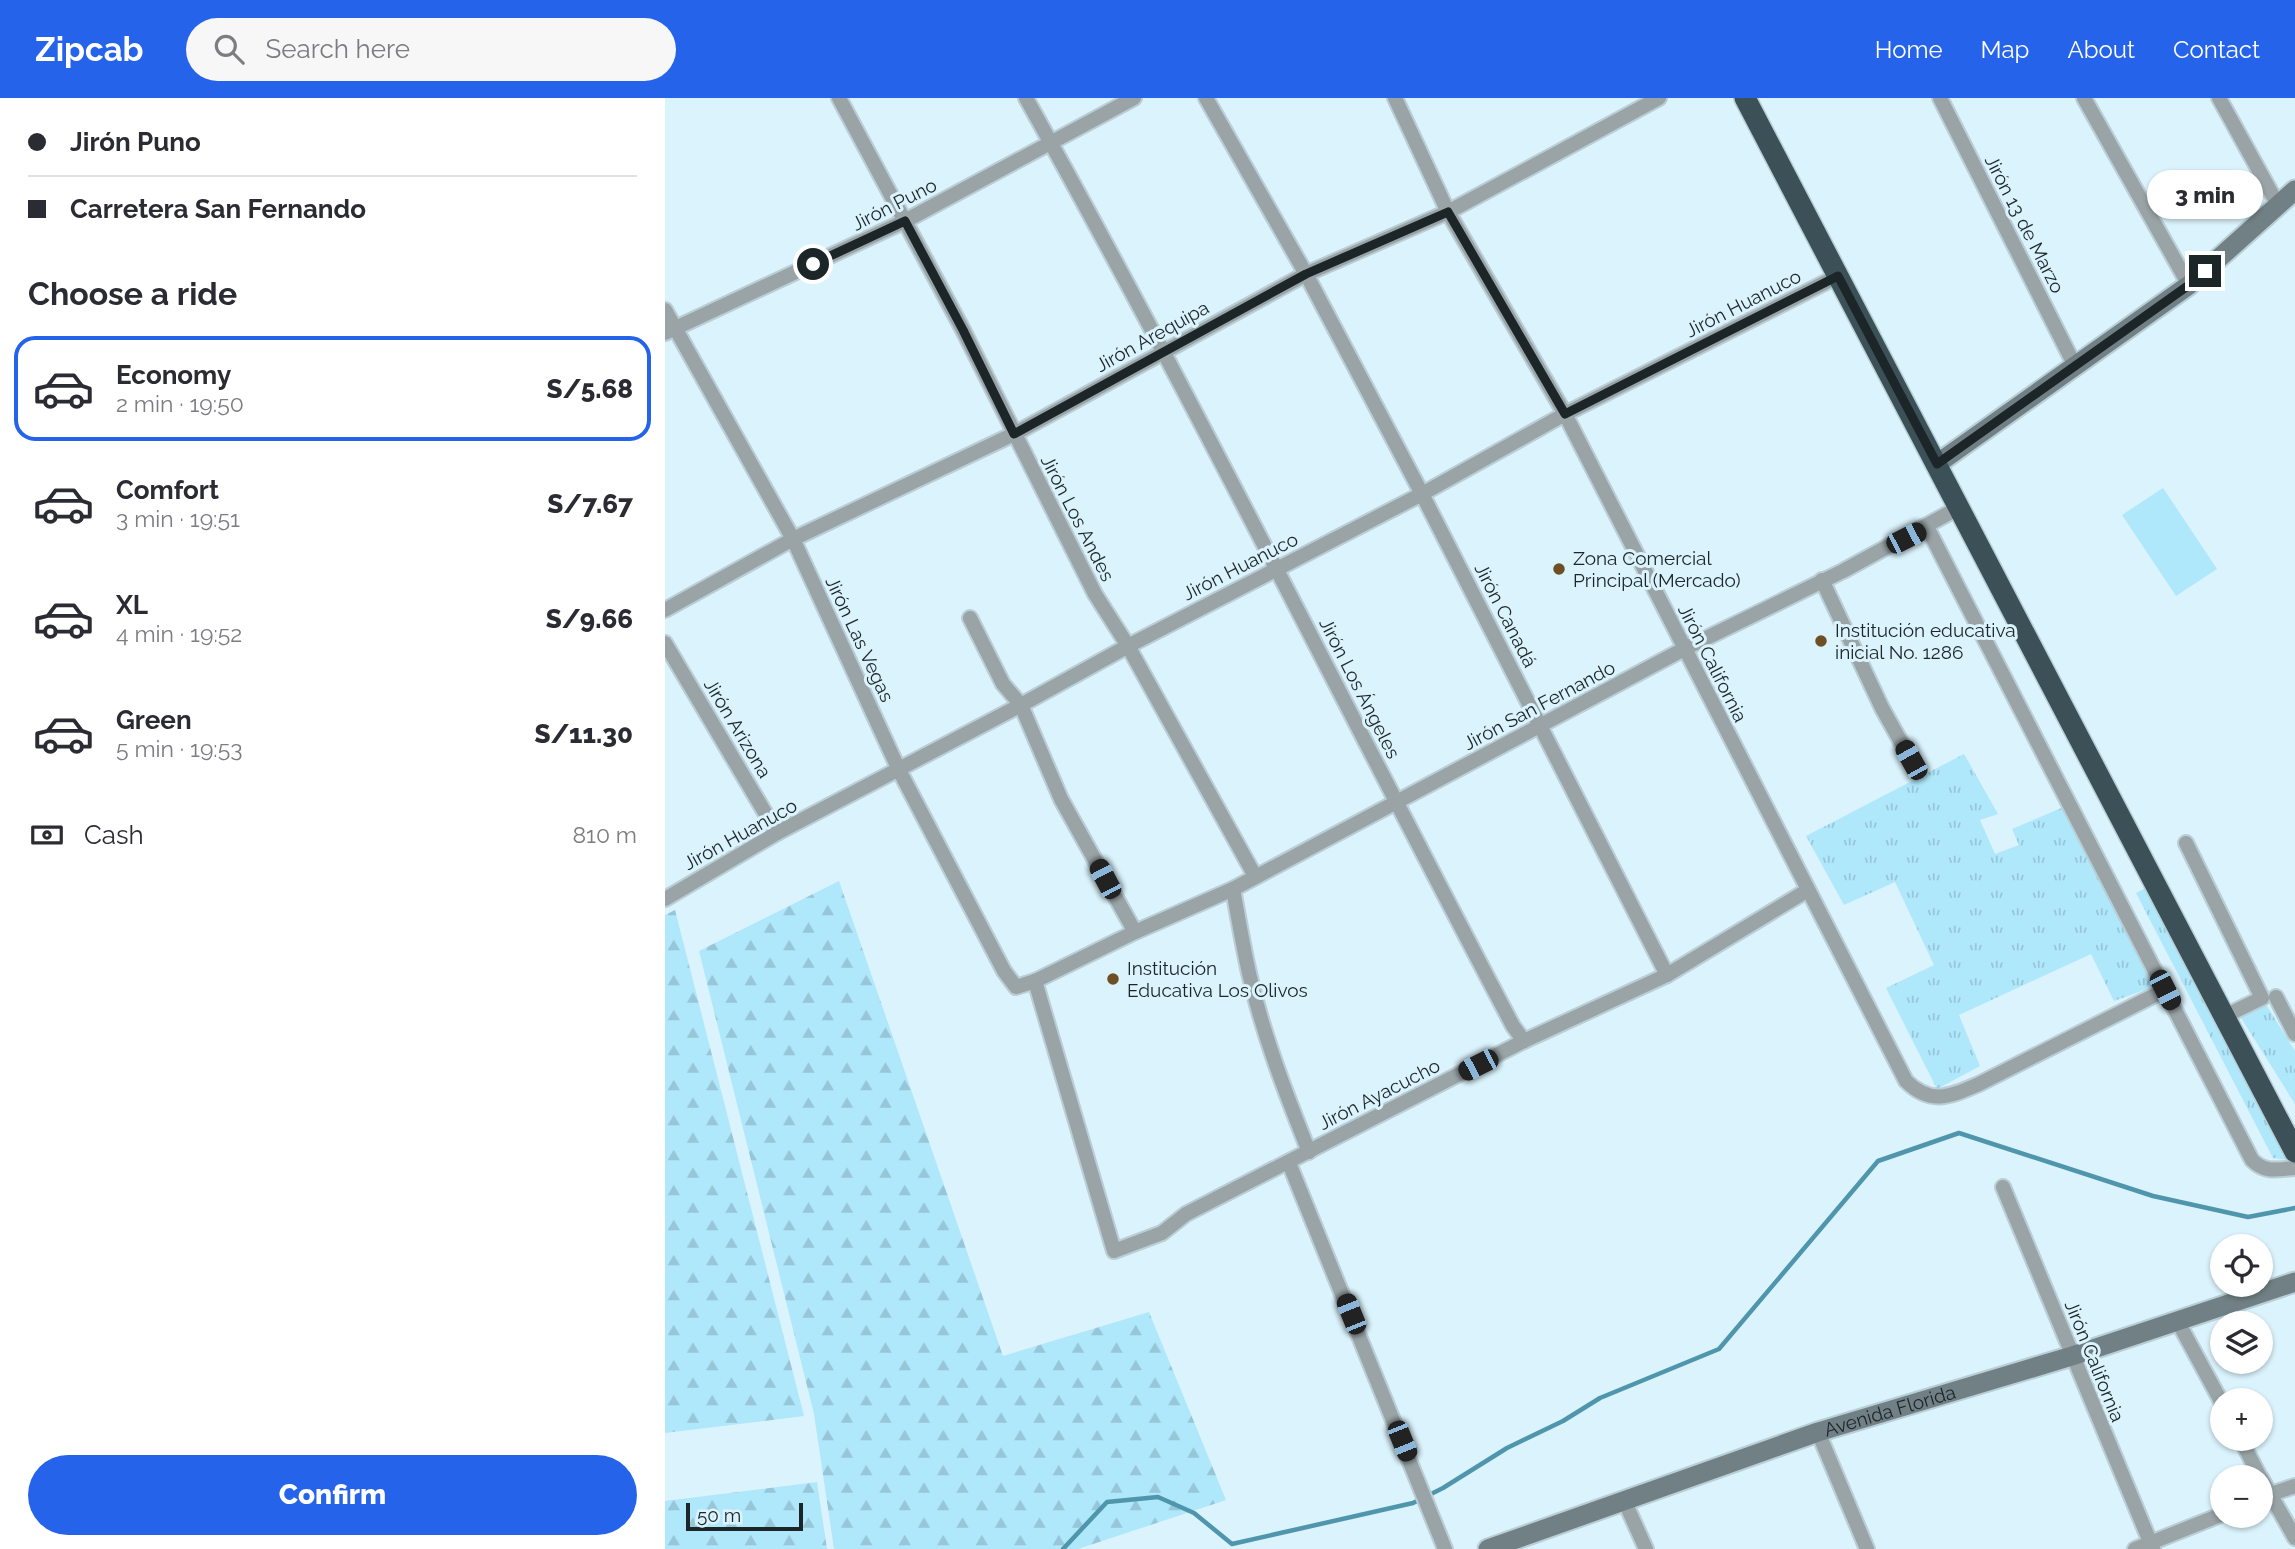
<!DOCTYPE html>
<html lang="en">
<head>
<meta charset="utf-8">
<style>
  :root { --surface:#fff; --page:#f7f7f7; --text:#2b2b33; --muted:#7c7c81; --line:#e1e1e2; --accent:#2563eb }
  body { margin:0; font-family:Raleway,sans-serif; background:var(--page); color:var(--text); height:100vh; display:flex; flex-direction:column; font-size:26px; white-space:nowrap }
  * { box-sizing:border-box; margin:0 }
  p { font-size:23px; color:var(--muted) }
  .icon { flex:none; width:38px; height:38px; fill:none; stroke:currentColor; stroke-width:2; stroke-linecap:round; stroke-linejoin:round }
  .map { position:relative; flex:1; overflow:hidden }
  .sheet { display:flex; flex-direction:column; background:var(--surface); width:665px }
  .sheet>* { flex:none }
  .guide { display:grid; align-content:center; height:154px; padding:0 28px; background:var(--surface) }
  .controls { position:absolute; left:1545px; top:1136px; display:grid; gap:14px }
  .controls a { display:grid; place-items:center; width:63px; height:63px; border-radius:50%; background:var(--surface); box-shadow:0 2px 5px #0004; font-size:35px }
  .scale { position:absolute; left:21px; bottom:18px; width:117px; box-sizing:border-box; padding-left:7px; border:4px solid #1c2528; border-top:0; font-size:19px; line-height:24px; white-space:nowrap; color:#1c2528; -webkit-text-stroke:5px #dbf3fc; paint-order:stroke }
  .end { position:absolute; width:32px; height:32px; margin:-16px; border:9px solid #1c2528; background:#fff; box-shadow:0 0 0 4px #fff }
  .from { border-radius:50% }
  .bubble { position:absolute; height:49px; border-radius:24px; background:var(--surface); box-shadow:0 2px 5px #0004; font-size:23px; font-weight:800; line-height:49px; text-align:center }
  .car { position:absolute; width:21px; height:42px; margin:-21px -10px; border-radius:9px; box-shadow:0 0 5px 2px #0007; background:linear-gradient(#222 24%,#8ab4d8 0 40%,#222 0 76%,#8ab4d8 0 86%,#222 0) }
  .guide b { display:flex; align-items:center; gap:24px; height:66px; font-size:26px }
  .guide b+b { border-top:2px solid var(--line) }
  .guide i { width:18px; height:18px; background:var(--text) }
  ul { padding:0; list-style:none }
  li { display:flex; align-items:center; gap:21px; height:105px; margin:0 14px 10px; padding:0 14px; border:4px solid transparent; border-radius:21px }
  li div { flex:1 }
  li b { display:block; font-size:26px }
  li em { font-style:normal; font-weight:800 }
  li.active { border-color:var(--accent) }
  li>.icon { width:63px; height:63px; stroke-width:1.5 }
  h2 { padding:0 28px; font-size:32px; line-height:84px }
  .pay { display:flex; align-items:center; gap:18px; height:77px; padding:0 28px; font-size:26px }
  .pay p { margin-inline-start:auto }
  .cta { display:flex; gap:14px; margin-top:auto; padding:14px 28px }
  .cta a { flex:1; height:80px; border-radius:42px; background:var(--accent); color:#fff; font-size:28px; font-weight:800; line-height:80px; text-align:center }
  header { display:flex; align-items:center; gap:42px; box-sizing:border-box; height:98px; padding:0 35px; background:var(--accent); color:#fff }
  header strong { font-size:33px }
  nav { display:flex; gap:38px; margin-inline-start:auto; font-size:24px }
  .search { width:490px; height:63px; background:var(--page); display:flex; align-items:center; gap:18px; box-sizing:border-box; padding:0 24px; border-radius:38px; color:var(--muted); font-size:26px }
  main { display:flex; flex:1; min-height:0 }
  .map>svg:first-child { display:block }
  .grass { fill:url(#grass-tufts) }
  .forest { fill:url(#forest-firs) }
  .pitch { fill:#afe7fb }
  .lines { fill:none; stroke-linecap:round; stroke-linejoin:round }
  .stream { stroke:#4f96ad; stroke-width:4.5 }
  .street-casing { stroke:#b9ced6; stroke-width:18 }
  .secondary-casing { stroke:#b9ced6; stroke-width:23 }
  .highway-casing { stroke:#b9ced6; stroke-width:24 }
  .street { stroke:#9aa4a7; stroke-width:14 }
  .secondary { stroke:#718085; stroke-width:19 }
  .highway { stroke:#3c5058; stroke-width:21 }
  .route { stroke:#1c2528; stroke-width:9 }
  .poi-dot { fill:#6e4f24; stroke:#dbf3fc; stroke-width:2.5 }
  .labels { text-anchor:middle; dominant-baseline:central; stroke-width:6; stroke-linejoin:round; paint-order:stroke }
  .street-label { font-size:19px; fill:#1c2528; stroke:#dbf3fc }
  .poi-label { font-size:19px; fill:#1c2528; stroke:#dbf3fc; text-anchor:start }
</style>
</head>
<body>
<header>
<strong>Zipcab</strong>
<div class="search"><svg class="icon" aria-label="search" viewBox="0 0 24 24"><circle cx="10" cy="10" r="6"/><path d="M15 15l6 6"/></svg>Search here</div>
<nav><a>Home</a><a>Map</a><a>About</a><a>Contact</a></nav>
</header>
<main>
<section class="sheet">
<div class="guide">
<b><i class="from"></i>Jirón Puno</b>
<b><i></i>Carretera San Fernando</b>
</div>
<h2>Choose a ride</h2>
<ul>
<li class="active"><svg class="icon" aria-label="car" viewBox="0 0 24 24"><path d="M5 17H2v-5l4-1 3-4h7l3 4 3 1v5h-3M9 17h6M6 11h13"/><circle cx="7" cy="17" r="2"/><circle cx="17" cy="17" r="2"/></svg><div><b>Economy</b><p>2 min · 19:50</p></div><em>S/5.68</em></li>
<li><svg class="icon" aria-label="car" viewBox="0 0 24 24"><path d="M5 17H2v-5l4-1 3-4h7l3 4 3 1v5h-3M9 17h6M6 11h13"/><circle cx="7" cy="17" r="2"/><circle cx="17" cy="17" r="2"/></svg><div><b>Comfort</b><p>3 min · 19:51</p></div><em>S/7.67</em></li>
<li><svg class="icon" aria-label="car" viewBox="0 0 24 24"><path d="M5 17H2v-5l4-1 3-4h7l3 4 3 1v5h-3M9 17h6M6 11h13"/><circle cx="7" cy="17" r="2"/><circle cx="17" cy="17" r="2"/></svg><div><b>XL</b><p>4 min · 19:52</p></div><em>S/9.66</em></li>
<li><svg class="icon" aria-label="car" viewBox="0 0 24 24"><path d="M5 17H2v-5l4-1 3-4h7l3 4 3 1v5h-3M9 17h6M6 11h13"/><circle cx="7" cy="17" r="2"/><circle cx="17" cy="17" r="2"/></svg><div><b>Green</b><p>5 min · 19:53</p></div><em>S/11.30</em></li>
</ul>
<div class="pay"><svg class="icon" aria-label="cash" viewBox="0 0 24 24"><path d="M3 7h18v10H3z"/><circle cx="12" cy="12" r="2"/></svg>Cash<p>810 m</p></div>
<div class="cta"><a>Confirm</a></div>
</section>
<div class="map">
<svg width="1630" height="1451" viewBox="0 0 1630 1451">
  <defs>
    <pattern id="grass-tufts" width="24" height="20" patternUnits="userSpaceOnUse" patternTransform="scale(1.75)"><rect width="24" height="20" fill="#afe7fb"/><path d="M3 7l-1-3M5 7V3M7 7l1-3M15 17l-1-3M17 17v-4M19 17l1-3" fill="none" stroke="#96c6d7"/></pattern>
    <pattern id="forest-firs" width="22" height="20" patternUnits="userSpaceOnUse" patternTransform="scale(1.75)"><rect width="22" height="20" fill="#afe7fb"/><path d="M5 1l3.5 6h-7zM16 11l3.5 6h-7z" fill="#96c6d7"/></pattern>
  </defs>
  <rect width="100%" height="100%" fill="#dbf3fc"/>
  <!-- grass -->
  <g class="grass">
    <polygon points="1299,656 1333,716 1315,722 1330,756 1354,747 1347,731 1401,708 1488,889 1449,903 1426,856 1294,917 1315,968 1272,991 1221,890 1269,867 1230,784 1179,807 1141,738"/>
    <polygon points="1481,790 1622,1062 1608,1060 1471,795"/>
    <polygon points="1597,900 1630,953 1630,1006 1573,915"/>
  </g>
  <!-- forest -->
  <g class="forest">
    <polygon points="174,783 338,1258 484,1214 561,1402 413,1451 169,1451 149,1316 34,853"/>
    <polygon points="10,812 139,1318 0,1335 0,817"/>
    <polygon points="152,1384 162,1451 0,1451 0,1403"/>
  </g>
  <!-- pitch -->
  <polygon class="pitch" points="1498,390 1552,471 1511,498 1457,417"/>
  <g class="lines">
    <!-- stream -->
    <polyline class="stream" points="398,1451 442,1404 493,1399 529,1415 567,1446 748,1405 778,1390 842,1350 898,1323 935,1300 1054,1251 1213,1063 1294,1035 1488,1098 1583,1119 1630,1110"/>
    <!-- street casing -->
    <g class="street-casing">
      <g id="street">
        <polyline points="174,0 298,232 430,496 463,548 590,778"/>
        <path d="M361 0C531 305 685 619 848 928L859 943"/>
        <polyline points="541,0 641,176 757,396 1002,877"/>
        <path d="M730 0 783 114 900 316 1241 983C1266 1008 1286 998 1314 986L1500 892"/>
        <polyline points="1275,0 1410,268"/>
        <polyline points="1419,0 1524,187"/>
        <polyline points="1554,0 1613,107"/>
        <polyline points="0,212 128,441 234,672 339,873 351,889 370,883 470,834 568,791 1019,551 1178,473 1295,409"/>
        <polyline points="0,235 240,123 469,0"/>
        <path d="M1262 429 1587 1062C1601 1076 1613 1071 1630 1070"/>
        <polyline points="1157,482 1217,610 1246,662"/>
        <polyline points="0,512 128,441 349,336 641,176 783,114 994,0"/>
        <polyline points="305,520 338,586 356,607 396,701 470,834"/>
        <polyline points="0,545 112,735"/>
        <polyline points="1521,745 1597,900 1560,918"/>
        <path d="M568 791C573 819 578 848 584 875 598 937 621 996 644 1054"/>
        <polyline points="0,801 112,735 356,607 463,548 757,396 900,316 1173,178"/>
        <polyline points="370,883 449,1153 497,1135 521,1116 859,943 1002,877 1143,792"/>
        <polyline points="1611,899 1630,936"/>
        <polyline points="624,1065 780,1451"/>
        <polyline points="1338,1089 1488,1451"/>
        <polyline points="1513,1224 1558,1307"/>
        <polyline points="1153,1334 1202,1451"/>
        <polyline points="1575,1340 1595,1379"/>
        <polyline points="1596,1380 1630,1440"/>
        <polyline points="1597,1399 1630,1388"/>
        <polyline points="959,1402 981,1451"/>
        <polyline points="1470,1451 1558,1416"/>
      </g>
    </g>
    <!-- secondary casing -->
    <g class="secondary-casing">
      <g id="secondary">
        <polyline points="1272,366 1524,187 1630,92"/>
        <path id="s1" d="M823 1451 1153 1334 1407 1258 1630 1184"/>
      </g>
    </g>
    <!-- highway casing -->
    <g class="highway-casing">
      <polyline id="highway" points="1080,0 1630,1054"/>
    </g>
    <!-- street -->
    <use href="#street" class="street"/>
    <!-- secondary -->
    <use href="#secondary" class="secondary"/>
    <!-- highway -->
    <use href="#highway" class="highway"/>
  </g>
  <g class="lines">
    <!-- route -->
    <polyline class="route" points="148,166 240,123 298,232 349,336 641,176 783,114 900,316 1173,178 1272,366 1524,187 1540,173"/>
  </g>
  <!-- markers -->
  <g class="poi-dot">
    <circle cx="894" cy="471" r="7"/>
    <circle cx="1156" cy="543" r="7"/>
    <circle cx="448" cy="881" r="7"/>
  </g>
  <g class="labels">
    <!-- street labels -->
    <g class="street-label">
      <text transform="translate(229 106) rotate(-27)">Jirón Puno</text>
      <text transform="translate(1360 126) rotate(63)">Jirón 13 de Marzo</text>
      <text transform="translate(1078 205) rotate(-27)">Jirón Huanuco</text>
      <text transform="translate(487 238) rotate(-29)">Jirón Arequipa</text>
      <text transform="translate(413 420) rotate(63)">Jirón Los Andes</text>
      <text transform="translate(575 468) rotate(-27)">Jirón Huanuco</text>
      <text transform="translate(841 517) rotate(63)">Jirón Canadá</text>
      <text transform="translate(195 541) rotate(65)">Jirón Las Vegas</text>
      <text transform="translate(1048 565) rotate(63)">Jirón California</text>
      <text transform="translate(695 590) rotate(63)">Jirón Los Ángeles</text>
      <text transform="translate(874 607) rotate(-28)">Jirón San Fernando</text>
      <text transform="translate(73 630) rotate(59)">Jirón Arizona</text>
      <text transform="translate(75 736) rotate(-29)">Jirón Huanuco</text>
      <text transform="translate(714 996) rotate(-27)">Jirón Ayacucho</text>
      <text transform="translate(1430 1263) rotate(68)">Jirón California</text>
      <text stroke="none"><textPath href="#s1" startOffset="425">Avenida Florida</textPath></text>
    </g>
    <!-- poi labels -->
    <g class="poi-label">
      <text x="908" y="460">Zona Comercial<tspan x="908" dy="22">Principal (Mercado)</tspan></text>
      <text x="1170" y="532">Institución educativa<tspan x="1170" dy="22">inicial No. 1286</tspan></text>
      <text x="462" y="870">Institución<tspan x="462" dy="22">Educativa Los Olivos</tspan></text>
    </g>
  </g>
</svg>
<div class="controls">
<a><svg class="icon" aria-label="locate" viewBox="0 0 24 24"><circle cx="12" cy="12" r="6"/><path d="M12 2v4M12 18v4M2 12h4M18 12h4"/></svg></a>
<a><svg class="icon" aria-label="layers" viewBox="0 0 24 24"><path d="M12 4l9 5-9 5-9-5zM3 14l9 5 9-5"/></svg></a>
<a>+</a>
<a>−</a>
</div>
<div class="scale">50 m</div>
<i class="end from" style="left:148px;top:166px"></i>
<i class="end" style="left:1540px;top:173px"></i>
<div class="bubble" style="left:1482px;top:72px;width:116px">3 min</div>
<i class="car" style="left:1241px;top:440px;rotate:63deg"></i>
<i class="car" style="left:1246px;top:662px;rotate:331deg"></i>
<i class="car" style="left:440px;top:781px;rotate:332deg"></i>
<i class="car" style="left:1500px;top:892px;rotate:153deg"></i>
<i class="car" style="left:813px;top:967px;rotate:243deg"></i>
<i class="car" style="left:686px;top:1216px;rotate:338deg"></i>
<i class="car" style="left:737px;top:1343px;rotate:158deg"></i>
</div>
</main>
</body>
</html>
